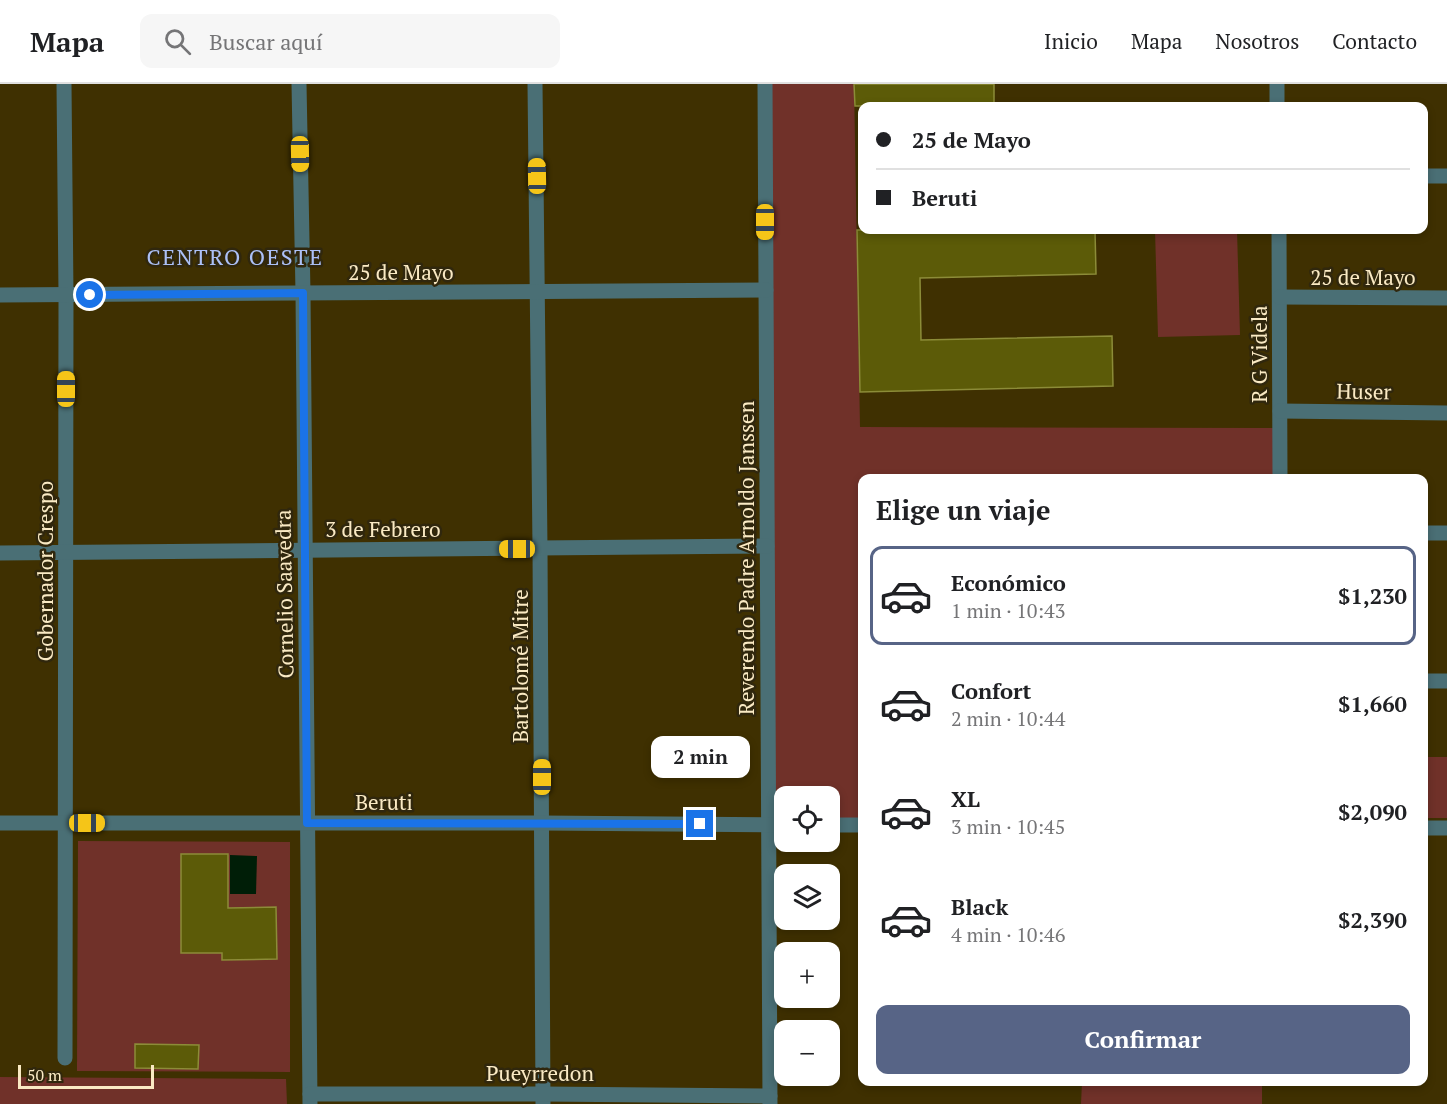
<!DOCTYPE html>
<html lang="es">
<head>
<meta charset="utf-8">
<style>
  :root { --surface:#fff; --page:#f6f6f6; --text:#202124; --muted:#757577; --line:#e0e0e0; --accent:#576486 }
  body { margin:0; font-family:"PT Serif",serif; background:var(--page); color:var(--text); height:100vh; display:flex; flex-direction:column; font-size:22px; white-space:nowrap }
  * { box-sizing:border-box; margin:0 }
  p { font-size:20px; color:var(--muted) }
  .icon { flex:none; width:33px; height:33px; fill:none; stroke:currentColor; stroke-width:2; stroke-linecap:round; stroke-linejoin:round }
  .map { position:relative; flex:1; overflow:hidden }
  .sheet { position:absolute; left:858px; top:390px; width:570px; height:612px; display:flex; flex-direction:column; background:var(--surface); border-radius:12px; box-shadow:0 3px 9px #0003 }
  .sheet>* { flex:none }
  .hud { position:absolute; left:858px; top:18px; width:570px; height:132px; border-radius:12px; box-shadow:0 3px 9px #0003; display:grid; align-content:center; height:132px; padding:0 18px; background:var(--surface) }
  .buttons { position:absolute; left:774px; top:702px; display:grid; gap:12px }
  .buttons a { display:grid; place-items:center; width:66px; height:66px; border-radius:12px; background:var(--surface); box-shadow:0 3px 9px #0003; font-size:30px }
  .scale { position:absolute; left:18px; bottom:15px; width:136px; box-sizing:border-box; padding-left:6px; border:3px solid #faeac4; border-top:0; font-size:16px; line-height:21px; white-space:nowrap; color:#faeac4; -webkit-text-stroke:4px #30270d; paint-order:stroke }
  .end { position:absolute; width:27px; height:27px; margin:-14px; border:8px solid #1a73e8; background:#fff; box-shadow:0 0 0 3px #fff }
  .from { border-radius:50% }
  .bubble { position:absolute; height:42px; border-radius:12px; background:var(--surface); box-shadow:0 3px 9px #0003; font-size:20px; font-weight:600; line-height:42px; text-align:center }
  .car { position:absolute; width:18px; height:36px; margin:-18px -9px; border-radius:8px; box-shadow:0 0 4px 2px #0007; background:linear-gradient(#f5c518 24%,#345 0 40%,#f5c518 0 76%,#345 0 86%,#f5c518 0) }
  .hud b { display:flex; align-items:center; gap:21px; height:57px; font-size:22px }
  .hud b+b { border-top:2px solid var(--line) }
  .hud i { width:15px; height:15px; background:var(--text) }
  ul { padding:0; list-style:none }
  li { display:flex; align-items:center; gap:18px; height:99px; margin:0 12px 9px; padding:0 6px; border:3px solid transparent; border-radius:12px }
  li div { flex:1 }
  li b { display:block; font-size:22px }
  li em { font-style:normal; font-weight:600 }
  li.on { border-color:var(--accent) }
  li>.icon { width:54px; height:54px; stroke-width:1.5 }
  h2 { padding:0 18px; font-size:27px; line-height:72px }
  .button { display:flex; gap:12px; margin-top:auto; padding:12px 18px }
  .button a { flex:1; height:69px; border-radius:12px; background:var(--accent); color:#fff; font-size:24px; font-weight:600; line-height:69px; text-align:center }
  header { display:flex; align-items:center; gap:36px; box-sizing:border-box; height:84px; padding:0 30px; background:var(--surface); border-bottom:2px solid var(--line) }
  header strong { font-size:28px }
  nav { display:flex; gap:33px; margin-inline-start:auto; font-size:21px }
  .search { width:420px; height:54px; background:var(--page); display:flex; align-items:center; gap:15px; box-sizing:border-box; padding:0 21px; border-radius:12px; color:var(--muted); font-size:22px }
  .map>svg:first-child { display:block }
  .green { fill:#703129 }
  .water { fill:#001e07 }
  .building { fill:#5c5b08; stroke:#8c8c38; stroke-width:1.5 }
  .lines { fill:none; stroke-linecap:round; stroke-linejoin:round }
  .minor { stroke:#4a6f75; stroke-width:15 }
  .route { stroke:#1a73e8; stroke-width:8 }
  .labels { text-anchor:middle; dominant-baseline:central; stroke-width:5; stroke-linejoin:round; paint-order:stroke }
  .street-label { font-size:21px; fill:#faeac4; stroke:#30270d }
  .neighbourhood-label { font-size:22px; letter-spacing:1.5px; fill:#acc0f6; stroke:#30270d }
</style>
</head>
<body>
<header>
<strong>Mapa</strong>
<div class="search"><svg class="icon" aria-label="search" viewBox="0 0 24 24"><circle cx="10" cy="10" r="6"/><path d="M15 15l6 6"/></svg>Buscar aquí</div>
<nav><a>Inicio</a><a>Mapa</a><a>Nosotros</a><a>Contacto</a></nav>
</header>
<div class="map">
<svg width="1447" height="1020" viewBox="0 0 1447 1020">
  <rect width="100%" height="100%" fill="#3f3001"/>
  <!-- green -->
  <g class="green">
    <polygon points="765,0 854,0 860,343 1273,344 1274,394 862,394 862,741 830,741 830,712 784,712 784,741 768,741"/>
    <polygon points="1155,146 1237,146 1240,251 1158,253"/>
    <rect x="1424" y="673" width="23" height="61"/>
    <polygon points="78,757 290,758 290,988 77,987"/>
    <polygon points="0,993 286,995 287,1020 0,1020"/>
    <polygon points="1082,998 1262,998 1262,1020 1081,1020"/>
  </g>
  <!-- water -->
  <polygon class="water" points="230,771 257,772 256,810 230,810"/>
  <!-- building -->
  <g class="building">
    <polygon points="854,0 994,0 994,22 855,22"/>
    <polygon points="857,146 1095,146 1096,190 920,194 921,256 1112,252 1113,302 860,308"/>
    <polygon points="181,770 228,770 228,824 276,823 277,875 222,876 222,869 181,869"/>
    <polygon points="135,960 199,961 198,985 135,984"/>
  </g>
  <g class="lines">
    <!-- minor -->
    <g class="minor">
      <polyline points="64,0 66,211 65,974"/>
      <polyline points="299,0 303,209 310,1020"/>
      <polyline points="535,0 540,464 543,1020"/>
      <polyline points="765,0 770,1020"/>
      <polyline points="1277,0 1277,22"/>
      <polyline points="1424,92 1447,92"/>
      <polyline points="1279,146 1280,394"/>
      <polyline points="0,211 766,206"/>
      <polyline points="1280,213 1447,214"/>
      <polyline points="1280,327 1447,329"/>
      <polyline points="1424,449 1447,449"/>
      <polyline points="0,469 767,462"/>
      <polyline points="1424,597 1447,597"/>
      <polyline points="0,739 542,739 784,741"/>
      <polyline points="830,741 862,741"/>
      <polyline points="1424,744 1447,744"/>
      <polyline points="310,1010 543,1010 770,1012"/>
    </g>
  </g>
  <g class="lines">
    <!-- route -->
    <polyline class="route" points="90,211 303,209 307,739 700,740"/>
  </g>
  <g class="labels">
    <!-- street labels -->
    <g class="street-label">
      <text x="401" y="188">25 de Mayo</text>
      <text x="1363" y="193">25 de Mayo</text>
      <text transform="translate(1259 270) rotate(-90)">R G Videla</text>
      <text transform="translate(1364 307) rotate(1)">Huser</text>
      <text x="383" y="445">3 de Febrero</text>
      <text transform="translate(746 474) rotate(-90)">Reverendo Padre Arnoldo Janssen</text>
      <text transform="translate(45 487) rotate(-90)">Gobernador Crespo</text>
      <text transform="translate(284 510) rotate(-91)">Cornelio Saavedra</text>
      <text transform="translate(520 582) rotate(-90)">Bartolomé Mitre</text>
      <text x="384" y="718">Beruti</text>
      <text x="540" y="989">Pueyrredon</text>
    </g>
    <!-- neighbourhood labels -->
    <g class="neighbourhood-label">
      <text x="235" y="172">CENTRO OESTE</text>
    </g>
  </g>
</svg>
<div class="buttons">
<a><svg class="icon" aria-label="locate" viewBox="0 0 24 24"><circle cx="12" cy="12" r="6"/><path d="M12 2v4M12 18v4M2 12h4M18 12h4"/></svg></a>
<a><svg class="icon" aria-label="layers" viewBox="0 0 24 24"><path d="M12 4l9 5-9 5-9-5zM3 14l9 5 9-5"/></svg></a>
<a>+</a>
<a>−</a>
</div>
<div class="scale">50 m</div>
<i class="end from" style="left:90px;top:211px"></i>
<i class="end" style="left:700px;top:740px"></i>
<div class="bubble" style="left:651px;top:652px;width:99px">2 min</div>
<i class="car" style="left:300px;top:70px;rotate:179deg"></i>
<i class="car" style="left:537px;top:92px;rotate:359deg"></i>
<i class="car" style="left:765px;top:138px;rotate:180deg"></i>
<i class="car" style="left:66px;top:305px;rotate:0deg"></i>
<i class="car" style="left:517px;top:465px;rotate:270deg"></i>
<i class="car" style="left:542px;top:693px;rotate:0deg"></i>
<i class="car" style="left:87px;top:739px;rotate:90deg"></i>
<div class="hud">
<b><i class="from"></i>25 de Mayo</b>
<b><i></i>Beruti</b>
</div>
<section class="sheet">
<h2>Elige un viaje</h2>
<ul>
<li class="on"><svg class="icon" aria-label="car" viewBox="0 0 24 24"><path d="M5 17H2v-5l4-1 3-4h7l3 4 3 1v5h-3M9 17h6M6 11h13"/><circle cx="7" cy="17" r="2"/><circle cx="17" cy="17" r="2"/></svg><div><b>Económico</b><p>1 min · 10:43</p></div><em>$1,230</em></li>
<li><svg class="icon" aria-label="car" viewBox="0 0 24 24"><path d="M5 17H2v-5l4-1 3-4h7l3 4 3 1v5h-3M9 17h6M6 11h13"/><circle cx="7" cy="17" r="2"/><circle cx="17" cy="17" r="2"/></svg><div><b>Confort</b><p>2 min · 10:44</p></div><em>$1,660</em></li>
<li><svg class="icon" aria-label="car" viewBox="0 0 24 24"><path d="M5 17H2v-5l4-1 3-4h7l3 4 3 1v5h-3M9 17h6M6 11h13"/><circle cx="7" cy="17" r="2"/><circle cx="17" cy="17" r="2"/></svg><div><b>XL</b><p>3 min · 10:45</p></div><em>$2,090</em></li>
<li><svg class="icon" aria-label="car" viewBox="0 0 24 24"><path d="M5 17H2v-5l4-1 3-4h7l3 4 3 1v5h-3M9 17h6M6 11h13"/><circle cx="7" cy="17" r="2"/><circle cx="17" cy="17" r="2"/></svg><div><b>Black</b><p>4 min · 10:46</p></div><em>$2,390</em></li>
</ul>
<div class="button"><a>Confirmar</a></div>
</section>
</div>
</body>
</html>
